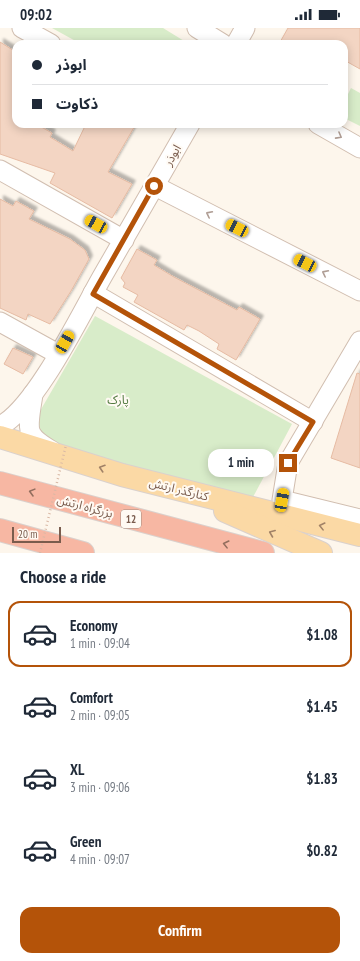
<!DOCTYPE html>
<html lang="en">
<head>
<meta charset="utf-8">
<style>
  :root { --surface:#fff; --page:#f2f2f3; --text:#1f2937; --muted:#747a83; --line:#e0e1e3; --accent:#b45309 }
  body { margin:0; font-family:"PT Sans Narrow","Noto Sans Arabic",sans-serif; background:var(--page); color:var(--text); height:100vh; display:flex; flex-direction:column; font-size:15px; white-space:nowrap }
  * { box-sizing:border-box; margin:0 }
  p { font-size:13px; color:var(--muted) }
  .icon { flex:none; width:22px; height:22px; fill:none; stroke:currentColor; stroke-width:2; stroke-linecap:round; stroke-linejoin:round }
  .map { position:relative; height:525px; overflow:hidden }
  .sheet { display:flex; flex-direction:column; background:var(--surface); flex:1 }
  .sheet>* { flex:none }
  .banner { position:absolute; left:12px; top:12px; width:336px; height:88px; border-radius:12px; box-shadow:0 2px 10px #0003; display:grid; align-content:center; height:88px; padding:0 20px; background:var(--surface) }
  .scale { position:absolute; left:12px; bottom:10px; width:49px; box-sizing:border-box; padding-left:4px; border:2px solid #7a5c4d; border-top:0; font-size:11px; line-height:14px; white-space:nowrap; color:#7a5c4d; -webkit-text-stroke:3px #fffaf3; paint-order:stroke }
  .end { position:absolute; width:18px; height:18px; margin:-9px; border:5px solid #b45309; background:#fff; box-shadow:0 0 0 2px #fff }
  .from { border-radius:50% }
  .bubble { position:absolute; height:28px; border-radius:12px; background:var(--surface); box-shadow:0 2px 10px #0003; font-size:13px; font-weight:600; line-height:28px; text-align:center }
  .car { position:absolute; width:12px; height:24px; margin:-12px -6px; border-radius:5px; box-shadow:0 0 3px 1px #0007; background:linear-gradient(#f5c518 24%,#345 0 40%,#f5c518 0 76%,#345 0 86%,#f5c518 0) }
  .banner b { display:flex; align-items:center; gap:14px; height:38px; font-size:15px }
  .banner b+b { border-top:1px solid var(--line) }
  .banner i { width:10px; height:10px; background:var(--text) }
  ul { padding:0; list-style:none }
  li { display:flex; align-items:center; gap:12px; height:66px; margin:0 8px 6px; padding:0 12px; border:2px solid transparent; border-radius:12px }
  li div { flex:1 }
  li b { display:block; font-size:15px }
  li em { font-style:normal; font-weight:600 }
  li.on { border-color:var(--accent) }
  li>.icon { width:36px; height:36px; stroke-width:1.5 }
  h2 { padding:0 20px; font-size:18px; line-height:48px }
  .action { display:flex; gap:8px; margin-top:auto; padding:8px 20px }
  .action a { flex:1; height:46px; border-radius:12px; background:var(--accent); color:#fff; font-size:16px; font-weight:600; line-height:46px; text-align:center }
  .status { display:flex; justify-content:space-between; align-items:center; height:28px; padding:0 20px; background:var(--surface); direction:ltr }
  .status svg { height:11px; fill:currentColor }
  .map>svg:first-child { display:block }
  .green { fill:#d8ecc9 }
  .building { fill:#f3d5c3; stroke:#e6bba3; filter:url(#shadow) }
  .lines { fill:none; stroke-linecap:round; stroke-linejoin:round }
  .street-casing { stroke:#d1beb0; stroke-width:21 }
  .primary-casing { stroke:#dad1cd; stroke-width:24 }
  .highway-casing { stroke:#dad1cd; stroke-width:24 }
  .street { stroke:#fff; stroke-width:19 }
  .primary { stroke:#fbd9a5; stroke-width:22 }
  .highway { stroke:#f7b7a3; stroke-width:22 }
  .path-bridge { stroke:#d9b8a5; stroke-width:2.5; stroke-dasharray:1 3; stroke-linecap:butt }
  .oneway { stroke:#af9d94 }
  .oneway2 { stroke:#a18267 }
  .oneway3 { stroke:#936e5e }
  .route { stroke:#b45309; stroke-width:5 }
  .labels { text-anchor:middle; dominant-baseline:central; stroke-width:4; stroke-linejoin:round; paint-order:stroke }
  .shield { fill:#fffaf3; stroke:#a28b7f; stroke-width:1 }
  .shield-label { font-size:11px; font-weight:bold; fill:#7a5c4d }
  .street-label { font-size:12px; fill:#7a5c4d; stroke:#fffaf3 }
  .park-label { font-size:12px; fill:#537a41; stroke:#fffaf3 }
</style>
</head>
<body>
<div class="status"><b>09:02</b><svg viewBox="0 0 49 12"><path d="M0 12V9h3v3zM5 12V6h3v6zM10 12V3h3v9zM15 12V0h3v12zM26 1h20v11H26zM47 4h2v5h-2z"/></svg></div>
<div class="map">
<svg width="360" height="525" viewBox="0 0 360 525">
  <defs>
    <filter id="shadow"><feDropShadow dx="3.5" dy="-3.5" stdDeviation="1" flood-color="#0004"/></filter>
  </defs>
  <rect width="100%" height="100%" fill="#fdf6ec"/>
  <!-- green -->
  <g class="green">
    <polygon points="52,0 163,0 189,16 81,16"/>
    <polygon points="351,60 360,65 360,98 344,90 344,74"/>
    <polygon points="95,288 292,396 253,469 55,418 40,404 36,390"/>
  </g>
  <!-- building -->
  <g class="building">
    <polygon points="288,0 360,0 360,41 344,32 344,16 279,16"/>
    <polygon points="0,14 16,24 16,96 36,96 52,105 50,109 73,123 86,96 136,96 108,144 132,156 112,190 50,155 55,145 0,126"/>
    <polygon points="0,171 13,178 16,173 34,183 29,191 70,211 85,222 89,231 71,263 50,296 28,286 26,292 0,280"/>
    <polygon points="137,221 157,232 154,237 174,249 237,282 239,279 260,291 236,332 217,321 219,316 199,303 187,297 184,302 134,274 138,267 123,259 125,255 121,250"/>
    <polygon points="13,320 33,329 23,346 4,336"/>
    <polygon points="357,345 360,346 360,440 331,430"/>
  </g>
  <g class="lines">
    <!-- street casing -->
    <g class="street-casing">
      <g id="street">
        <polyline points="22,0 51,16"/>
        <polyline points="197,0 223,16"/>
        <polyline points="236,16 245,0"/>
        <polyline points="318,96 360,120"/>
        <polyline points="0,142 124,212"/>
        <polyline points="155,158 360,263"/>
        <polyline points="93,265 313,394"/>
        <polyline points="0,294 58,326"/>
        <polyline points="360,313 288,435 282,472 360,491"/>
        <path d="M33 366C32 376 26 399 32 407 36 414 46 419 52 423"/>
        <path d="M0 398C35 381 81 286 102 249 131 198 161 147 190 96"/>
      </g>
    </g>
    <!-- primary casing -->
    <g class="primary-casing">
      <g id="primary">
        <polyline points="0,409 122,447 360,507"/>
        <polyline points="225,483 321,525"/>
      </g>
    </g>
    <!-- highway casing -->
    <g class="highway-casing">
      <g id="highway">
        <polyline points="0,455 263,525"/>
        <polyline points="0,502 83,525"/>
      </g>
    </g>
    <!-- street -->
    <use href="#street" class="street"/>
    <!-- primary -->
    <use href="#primary" class="primary"/>
    <!-- highway -->
    <use href="#highway" class="highway"/>
    <!-- path-bridge -->
    <polyline class="path-bridge" points="40,525 66,417"/>
  </g>
  <!-- one-way arrows -->
  <defs><path id="oneway-chevron" d="M-2-3.5L2.5 0L-2 3.5" fill="none" stroke-width="1.6" stroke-linecap="round" stroke-linejoin="round"/></defs>
  <g class="oneway">
    <use href="#oneway-chevron" transform="translate(339 108) rotate(29)"/>
    <use href="#oneway-chevron" transform="translate(209 186) rotate(-153)"/>
    <use href="#oneway-chevron" transform="translate(325 245) rotate(-153)"/>
  </g>
  <g class="oneway2">
    <use href="#oneway-chevron" transform="translate(102 440) rotate(-162)"/>
    <use href="#oneway-chevron" transform="translate(322 498) rotate(-166)"/>
    <use href="#oneway-chevron" transform="translate(272 505) rotate(-158)"/>
  </g>
  <g class="oneway3">
    <use href="#oneway-chevron" transform="translate(32 464) rotate(-165)"/>
    <use href="#oneway-chevron" transform="translate(226 516) rotate(-166)"/>
  </g>
  <g class="lines">
    <!-- route -->
    <polyline class="route" points="154,158 93,266 313,394 288,435"/>
  </g>
  <g class="labels">
    <!-- shield labels -->
    <rect class="shield" x="121" y="482" width="20" height="18" rx="3"/>
    <g class="shield-label">
      <text x="131" y="491">12</text>
    </g>
    <!-- street labels -->
    <g class="street-label">
      <text transform="translate(172 127) rotate(-60)">ابوذر</text>
      <text transform="translate(179 461) rotate(14)">کنارگذر ارتش</text>
      <text transform="translate(85 478) rotate(15)">بزرگراه ارتش</text>
    </g>
    <!-- park labels -->
    <g class="park-label">
      <text x="118" y="371">پارک</text>
    </g>
  </g>
</svg>
<div class="scale">20 m</div>
<i class="end from" style="left:154px;top:158px"></i>
<i class="end" style="left:288px;top:435px"></i>
<div class="bubble" style="left:208px;top:421px;width:66px">1 min</div>
<i class="car" style="left:96px;top:196px;rotate:299deg"></i>
<i class="car" style="left:237px;top:200px;rotate:297deg"></i>
<i class="car" style="left:305px;top:235px;rotate:297deg"></i>
<i class="car" style="left:65px;top:314px;rotate:30deg"></i>
<i class="car" style="left:282px;top:472px;rotate:10deg"></i>
<div class="banner">
<b><i class="from"></i>ابوذر</b>
<b><i></i>ذکاوت</b>
</div>
</div>
<section class="sheet">
<h2>Choose a ride</h2>
<ul>
<li class="on"><svg class="icon" aria-label="car" viewBox="0 0 24 24"><path d="M5 17H2v-5l4-1 3-4h7l3 4 3 1v5h-3M9 17h6M6 11h13"/><circle cx="7" cy="17" r="2"/><circle cx="17" cy="17" r="2"/></svg><div><b>Economy</b><p>1 min · 09:04</p></div><em>$1.08</em></li>
<li><svg class="icon" aria-label="car" viewBox="0 0 24 24"><path d="M5 17H2v-5l4-1 3-4h7l3 4 3 1v5h-3M9 17h6M6 11h13"/><circle cx="7" cy="17" r="2"/><circle cx="17" cy="17" r="2"/></svg><div><b>Comfort</b><p>2 min · 09:05</p></div><em>$1.45</em></li>
<li><svg class="icon" aria-label="car" viewBox="0 0 24 24"><path d="M5 17H2v-5l4-1 3-4h7l3 4 3 1v5h-3M9 17h6M6 11h13"/><circle cx="7" cy="17" r="2"/><circle cx="17" cy="17" r="2"/></svg><div><b>XL</b><p>3 min · 09:06</p></div><em>$1.83</em></li>
<li><svg class="icon" aria-label="car" viewBox="0 0 24 24"><path d="M5 17H2v-5l4-1 3-4h7l3 4 3 1v5h-3M9 17h6M6 11h13"/><circle cx="7" cy="17" r="2"/><circle cx="17" cy="17" r="2"/></svg><div><b>Green</b><p>4 min · 09:07</p></div><em>$0.82</em></li>
</ul>
<div class="action"><a>Confirm</a></div>
</section>
</body>
</html>
